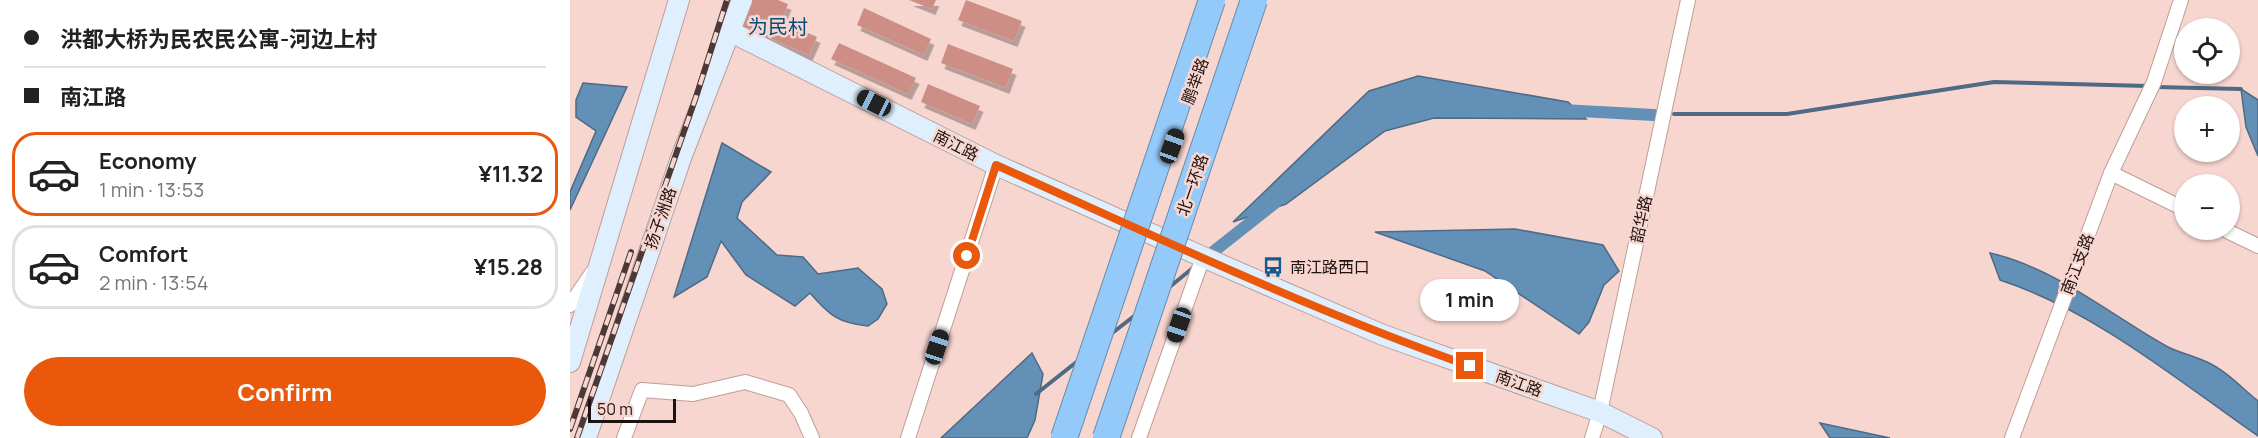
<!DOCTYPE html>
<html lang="en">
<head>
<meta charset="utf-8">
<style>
  :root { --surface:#fff; --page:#f6f6f6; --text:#222; --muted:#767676; --line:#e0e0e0; --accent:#ea580c }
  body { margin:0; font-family:Manrope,"Noto Sans SC",sans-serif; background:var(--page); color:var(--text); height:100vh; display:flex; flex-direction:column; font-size:22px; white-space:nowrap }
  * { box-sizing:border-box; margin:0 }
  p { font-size:20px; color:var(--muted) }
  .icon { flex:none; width:33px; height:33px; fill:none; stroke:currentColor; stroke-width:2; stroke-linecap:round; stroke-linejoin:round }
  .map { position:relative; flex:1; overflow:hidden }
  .side { display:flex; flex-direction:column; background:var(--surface); width:570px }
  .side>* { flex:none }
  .banner { display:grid; align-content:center; height:132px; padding:0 24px; background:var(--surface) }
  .buttons { position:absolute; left:1604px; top:18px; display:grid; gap:12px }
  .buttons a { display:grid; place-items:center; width:66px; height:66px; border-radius:50%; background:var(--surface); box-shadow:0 2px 4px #0004; font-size:30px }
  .scale { position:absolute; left:18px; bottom:15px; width:88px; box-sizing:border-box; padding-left:6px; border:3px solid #1f1311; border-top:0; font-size:16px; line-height:21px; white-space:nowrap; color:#1f1311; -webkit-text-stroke:4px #f8d6d0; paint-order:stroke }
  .end { position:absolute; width:27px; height:27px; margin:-14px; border:8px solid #ea580c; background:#fff; box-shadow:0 0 0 3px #fff }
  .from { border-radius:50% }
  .bubble { position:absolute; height:42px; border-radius:21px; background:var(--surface); box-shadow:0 2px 4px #0004; font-size:20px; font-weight:700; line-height:42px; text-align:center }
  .car { position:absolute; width:18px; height:36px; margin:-18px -9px; border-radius:8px; box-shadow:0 0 4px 2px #0007; background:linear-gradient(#222 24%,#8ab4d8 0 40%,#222 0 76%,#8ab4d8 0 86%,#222 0) }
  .banner b { display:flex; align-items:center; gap:21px; height:57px; font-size:22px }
  .banner b+b { border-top:2px solid var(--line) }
  .banner i { width:15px; height:15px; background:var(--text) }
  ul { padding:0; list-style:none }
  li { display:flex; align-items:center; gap:18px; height:84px; margin:0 12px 9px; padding:0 12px; border:3px solid var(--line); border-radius:24px }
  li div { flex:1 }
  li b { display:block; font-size:22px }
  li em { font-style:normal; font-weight:700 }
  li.active { border-color:var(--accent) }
  li>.icon { width:54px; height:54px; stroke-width:1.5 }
  .primary-button { display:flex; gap:12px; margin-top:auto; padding:12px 24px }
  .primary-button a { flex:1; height:69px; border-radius:36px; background:var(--accent); color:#fff; font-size:24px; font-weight:700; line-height:69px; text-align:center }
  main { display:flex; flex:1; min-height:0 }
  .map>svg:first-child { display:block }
  .water { fill:#6290b7; stroke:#4e6a85; stroke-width:1.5 }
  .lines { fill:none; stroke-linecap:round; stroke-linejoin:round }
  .stream { stroke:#4e6a85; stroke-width:4 }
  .canal { stroke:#6290b7; stroke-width:12 }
  .building { fill:#cd8f85; filter:url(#shadow) }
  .street-casing { stroke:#be9e98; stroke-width:16 }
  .secondary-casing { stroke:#be9e98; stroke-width:22 }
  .street { stroke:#fff; stroke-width:14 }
  .secondary { stroke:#dfeffd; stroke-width:20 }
  .rail-casing { stroke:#4a3937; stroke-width:6 }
  .rail { stroke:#f8d6d0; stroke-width:4; stroke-dasharray:11; stroke-linecap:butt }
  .highway-bridge-casing { stroke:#6a8aa8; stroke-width:28; stroke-linecap:butt }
  .highway-bridge { stroke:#93caf9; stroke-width:26 }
  .route { stroke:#ea580c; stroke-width:8 }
  .labels { text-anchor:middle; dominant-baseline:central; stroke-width:5; stroke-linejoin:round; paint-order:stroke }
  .street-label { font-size:16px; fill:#1f1311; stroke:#f8d6d0 }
  .poi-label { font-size:16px; fill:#1f1311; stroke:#f8d6d0; text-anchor:start }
  .quarter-label { font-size:20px; fill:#044d7b; stroke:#f8d6d0 }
</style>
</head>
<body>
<main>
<section class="side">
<div class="banner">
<b><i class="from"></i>洪都大桥为民农民公寓-河边上村</b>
<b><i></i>南江路</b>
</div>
<ul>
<li class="active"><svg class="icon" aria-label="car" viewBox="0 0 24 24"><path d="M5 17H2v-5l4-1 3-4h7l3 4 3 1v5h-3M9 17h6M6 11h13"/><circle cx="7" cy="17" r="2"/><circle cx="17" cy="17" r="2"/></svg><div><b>Economy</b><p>1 min · 13:53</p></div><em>¥11.32</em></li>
<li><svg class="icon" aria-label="car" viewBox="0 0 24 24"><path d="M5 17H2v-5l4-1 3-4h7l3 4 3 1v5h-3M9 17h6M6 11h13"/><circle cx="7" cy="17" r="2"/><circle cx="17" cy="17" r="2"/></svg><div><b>Comfort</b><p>2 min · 13:54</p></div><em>¥15.28</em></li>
</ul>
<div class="primary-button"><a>Confirm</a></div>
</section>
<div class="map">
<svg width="1688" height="438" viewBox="0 0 1688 438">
  <defs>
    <filter id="shadow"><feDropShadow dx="3.5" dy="6" stdDeviation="0" flood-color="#0004"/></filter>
  </defs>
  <rect width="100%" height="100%" fill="#f8d6d0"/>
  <!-- water -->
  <g class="water">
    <polygon points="848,76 998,102 1016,119 864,118 815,131 716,204 663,222 799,91"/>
    <polygon points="13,83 57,87 0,210 0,192 26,131 6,117 6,100"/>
    <polygon points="1671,89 1688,100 1688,156 1676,127"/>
    <path d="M152 143 201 172 172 202 167 218 207 255 233 257 248 274 288 268 312 289 317 304 308 319 298 326C268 323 259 315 240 293L225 306 176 275 151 241 137 277 104 297Z"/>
    <polygon points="945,229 1033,245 1049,271 1034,285 1019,322 1009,334 915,271 805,232"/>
    <path d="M1420 253C1486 268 1540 315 1598 347 1610 353 1624 356 1637 362 1655 370 1672 388 1688 401V436C1606 379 1526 312 1430 280Z"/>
    <polygon points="462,353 473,374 465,420 457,438 371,438"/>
    <polygon points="1250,423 1320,438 1260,438"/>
  </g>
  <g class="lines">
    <!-- stream -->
    <g class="stream">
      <polyline points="1585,87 1671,89"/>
      <polyline points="1104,114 1217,114 1424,82 1578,86"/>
      <polyline points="597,289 624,267"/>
      <polyline points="541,334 568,313"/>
      <polyline points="466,394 509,360"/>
    </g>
    <!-- canal -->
    <g class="canal">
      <polyline points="992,110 1084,115"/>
      <polyline points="643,252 705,203"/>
    </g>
  </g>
  <!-- building -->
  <g class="building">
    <polygon points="177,0 208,0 218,4 211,21 247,37 239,55 167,24"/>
    <polygon points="339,0 366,0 362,9"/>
    <polygon points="396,0 452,21 444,41 388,20"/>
    <polygon points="294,8 361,39 354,55 287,25"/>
    <polygon points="269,43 346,78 338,94 261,59"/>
    <polygon points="378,44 443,69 436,88 371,63"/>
    <polygon points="358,84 410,106 402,124 351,102"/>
  </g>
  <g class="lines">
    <!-- street casing -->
    <g class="street-casing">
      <g id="street">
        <polyline points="1541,173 1614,209"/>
        <polyline points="1655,230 1688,246"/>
        <polyline points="0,305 22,273"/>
        <polyline points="54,438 72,390 123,394 175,382 219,395 231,413 242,438"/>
        <polyline points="338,438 426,165"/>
        <polyline points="569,438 633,257"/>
        <polyline points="1022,438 1030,412 1118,0"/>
        <polyline points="1442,438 1541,173 1584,82 1611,0"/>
      </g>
    </g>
    <!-- secondary casing -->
    <g class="secondary-casing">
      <g id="secondary">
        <polyline points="161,32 426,165 633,257 813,335 1030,412 1082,438"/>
        <polyline points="0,362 109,0"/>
        <polyline points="16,438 111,158 172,0"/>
      </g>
    </g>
    <!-- street -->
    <use href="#street" class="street"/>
    <!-- secondary -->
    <use href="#secondary" class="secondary"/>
    <!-- rail casing -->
    <g class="rail-casing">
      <g id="rail">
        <polyline points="0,429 61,252"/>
        <polyline points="7,438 126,97 157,0"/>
      </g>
    </g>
    <!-- rail -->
    <use href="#rail" class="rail"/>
    <!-- highway-bridge casing -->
    <g class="highway-bridge-casing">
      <g id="highway-bridge">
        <polyline points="494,438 642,0"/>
        <polyline points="536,438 684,0"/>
      </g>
    </g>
    <!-- highway-bridge -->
    <use href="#highway-bridge" class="highway-bridge"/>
  </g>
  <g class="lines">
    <!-- route -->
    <path class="route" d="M397 256 426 165C582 235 738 309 900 366"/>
  </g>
  <!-- icons -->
  <defs>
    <g id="bus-bare" transform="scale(1.62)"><path d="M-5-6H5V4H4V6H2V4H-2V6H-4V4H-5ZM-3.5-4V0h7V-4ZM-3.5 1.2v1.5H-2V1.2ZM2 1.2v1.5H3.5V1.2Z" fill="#105c8f" stroke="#f8d6d0" stroke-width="2.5" paint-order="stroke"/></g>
  </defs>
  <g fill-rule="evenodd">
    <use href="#bus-bare" x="703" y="267"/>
  </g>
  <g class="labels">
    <!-- street labels -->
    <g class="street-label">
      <text transform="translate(625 81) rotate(-70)">鹏举路</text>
      <text transform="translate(386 145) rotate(27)">南江路</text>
      <text transform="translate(622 185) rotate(-71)">北一环路</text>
      <text transform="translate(90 218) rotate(-71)">扬子洲路</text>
      <text transform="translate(1071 219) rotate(-78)">韶华路</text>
      <text transform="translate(1507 264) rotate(-69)">南江支路</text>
      <text transform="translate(949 383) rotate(20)">南江路</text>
    </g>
    <!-- poi labels -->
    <g class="poi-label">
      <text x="720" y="267">南江路西口</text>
    </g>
    <!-- quarter labels -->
    <g class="quarter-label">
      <text x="208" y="26">为民村</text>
    </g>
  </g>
</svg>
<div class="buttons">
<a><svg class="icon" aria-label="locate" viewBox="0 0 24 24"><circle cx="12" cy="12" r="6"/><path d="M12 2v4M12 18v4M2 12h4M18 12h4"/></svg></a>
<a>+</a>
<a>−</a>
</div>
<div class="scale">50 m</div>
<i class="end from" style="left:397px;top:256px"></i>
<i class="end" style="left:900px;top:366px"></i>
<div class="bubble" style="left:850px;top:279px;width:99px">1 min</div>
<i class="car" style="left:304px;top:103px;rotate:297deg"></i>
<i class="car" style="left:602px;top:146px;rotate:20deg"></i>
<i class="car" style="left:609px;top:325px;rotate:199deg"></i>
<i class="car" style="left:367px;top:347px;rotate:18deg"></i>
</div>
</main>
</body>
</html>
